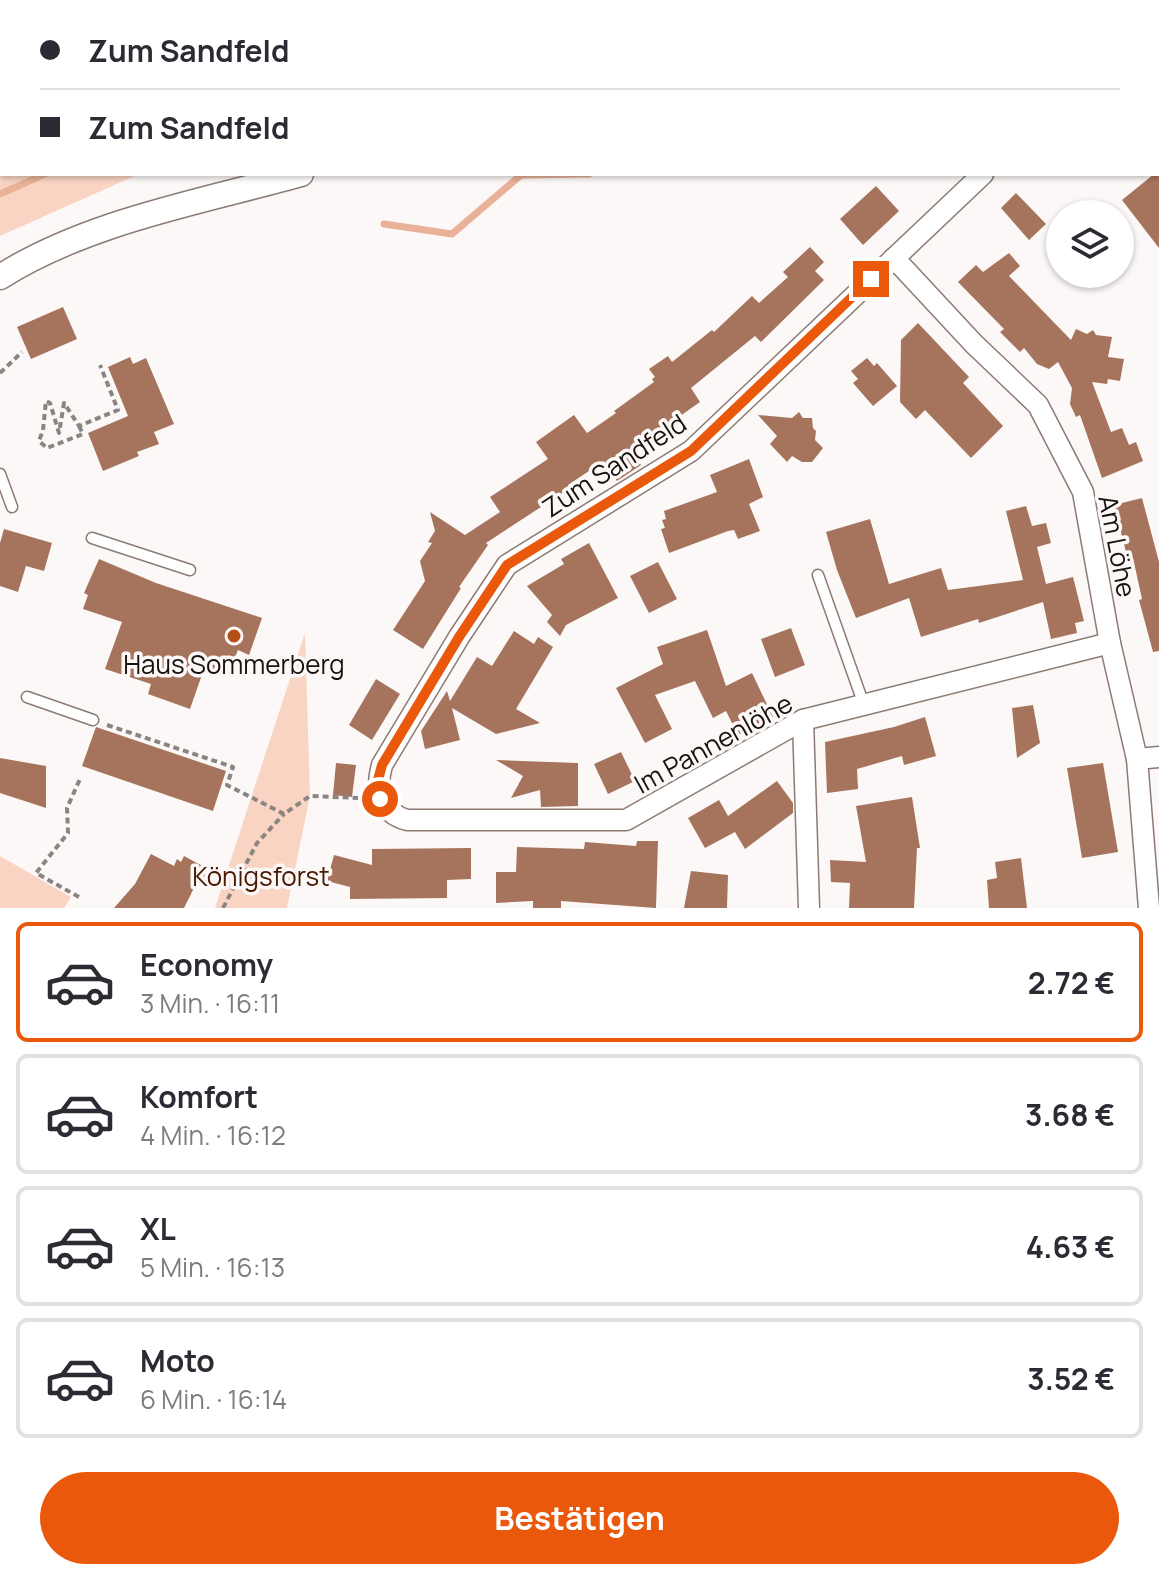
<!DOCTYPE html>
<html lang="de">
<head>
<meta charset="utf-8">
<style>
  :root { --surface:#fff; --page:#f2f2f3; --text:#2b2b33; --muted:#7c7c81; --line:#e1e1e2; --accent:#ea580c }
  body { margin:0; font-family:Manrope,sans-serif; background:var(--page); color:var(--text); height:100vh; display:flex; flex-direction:column; font-size:30px; white-space:nowrap }
  * { box-sizing:border-box; margin:0 }
  p { font-size:26px; color:var(--muted) }
  .icon { flex:none; width:44px; height:44px; fill:none; stroke:currentColor; stroke-width:2; stroke-linecap:round; stroke-linejoin:round }
  .map { position:relative; height:908px; overflow:hidden }
  .side { display:flex; flex-direction:column; background:var(--surface); flex:1 }
  .side>* { flex:none }
  .guide { position:absolute; left:0px; top:0px; width:1160px; height:176px; box-shadow:0 2px 6px #0004; display:grid; align-content:center; height:176px; padding:0 40px; background:var(--surface) }
  .controls { position:absolute; left:1046px; top:200px; display:grid; gap:16px }
  .controls a { display:grid; place-items:center; width:88px; height:88px; border-radius:50%; background:var(--surface); box-shadow:0 2px 6px #0004; font-size:40px }
  .end { position:absolute; width:36px; height:36px; margin:-18px; border:10px solid #ea580c; background:#fff; box-shadow:0 0 0 4px #fff }
  .from { border-radius:50% }
  .guide b { display:flex; align-items:center; gap:28px; height:76px; font-size:30px }
  .guide b+b { border-top:2px solid var(--line) }
  .guide i { width:20px; height:20px; background:var(--text) }
  ul { padding:14px 0 0; list-style:none }
  li { display:flex; align-items:center; gap:24px; height:120px; margin:0 16px 12px; padding:0 24px; border:4px solid var(--line); border-radius:12px }
  li div { flex:1 }
  li b { display:block; font-size:30px }
  li em { font-style:normal; font-weight:700 }
  li.current { border-color:var(--accent) }
  li>.icon { width:72px; height:72px; stroke-width:1.5 }
  .button { display:flex; gap:16px; margin-top:auto; padding:16px 40px }
  .button a { flex:1; height:92px; border-radius:48px; background:var(--accent); color:#fff; font-size:32px; font-weight:700; line-height:92px; text-align:center }
  .map>svg:first-child { display:block }
  .green { fill:#f9d4c3 }
  .lines { fill:none; stroke-linecap:round; stroke-linejoin:round }
  .stream { stroke:#e8b198; stroke-width:7 }
  .building { fill:#a6745c }
  .service-casing { stroke:#8c7b74; stroke-width:13 }
  .minor-casing { stroke:#8c7b74; stroke-width:23 }
  .tertiary-casing { stroke:#8c7b74; stroke-width:27 }
  .path { stroke:#8a8583; stroke-width:4; stroke-dasharray:6 4; stroke-linecap:butt }
  .service { stroke:#fff; stroke-width:10 }
  .minor { stroke:#fff; stroke-width:20 }
  .tertiary { stroke:#fff; stroke-width:24 }
  .route { stroke:#ea580c; stroke-width:10 }
  .poi-dot { fill:#b35018; stroke:#fcf8f7; stroke-width:3 }
  .labels { text-anchor:middle; dominant-baseline:central; stroke-width:7; stroke-linejoin:round; paint-order:stroke }
  .street-label { font-size:26px; fill:#18110e; stroke:#fcf8f7 }
  .poi-label { font-size:26px; fill:#18110e; stroke:#fcf8f7 }
  .park-label { font-size:26px; fill:#481800; stroke:#fcf8f7 }
</style>
</head>
<body>
<div class="map">
<svg width="1159" height="908" viewBox="0 0 1159 908">
  <rect width="100%" height="100%" fill="#fcf8f7"/>
  <!-- green -->
  <g class="green">
    <polygon points="0,0 483,0 2,2 2,174 139,174 0,236"/>
    <polygon points="305,633 310,796 287,908 215,908"/>
    <polygon points="0,856 71,897 64,908 0,908"/>
  </g>
  <g class="lines">
    <!-- stream -->
    <g class="stream">
      <polyline points="731,2 732,0"/>
      <polyline points="0,194 45,174"/>
      <polyline points="384,224 452,234 521,175 589,174"/>
    </g>
  </g>
  <!-- building -->
  <g class="building">
    <polygon points="1159,170 1159,248 1122,200 1154,174 1158,174"/>
    <polygon points="876,186 899,211 863,245 840,219"/>
    <polygon points="1016,193 1046,224 1029,240 1001,208"/>
    <polygon points="810,247 824,262 815,271 824,280 761,342 755,336 691,388 700,402 673,421 675,425 633,454 641,465 617,481 604,461 568,485 570,488 486,543 488,545 459,587 461,588 423,649 393,630 425,581 420,561 432,543 428,542 435,531 430,512 465,535 500,512 490,497 548,459 536,442 574,415 587,433 616,413 614,411 654,382 652,379 655,377 649,369 668,356 672,362 712,330 714,332 752,296 759,303 788,277 783,272"/>
    <polygon points="1009,253 1020,266 1009,276 1071,340 1076,329 1087,334 1093,330 1096,335 1112,337 1108,357 1124,359 1120,381 1108,379 1107,384 1092,382 1111,432 1122,428 1129,445 1136,442 1143,461 1102,478 1080,415 1076,417 1070,404 1072,388 1058,362 1049,369 1037,364 1024,348 1020,352 1000,332 1004,329 958,282 976,265 983,272"/>
    <polygon points="63,307 77,339 31,359 17,327"/>
    <polygon points="918,323 969,377 963,383 1003,426 971,458 925,410 916,419 900,402 901,340"/>
    <polygon points="130,357 133,364 146,358 174,424 154,432 159,444 137,452 139,456 103,471 88,433 128,416 108,367"/>
    <polygon points="867,358 874,366 877,363 897,386 873,406 853,383 858,379 851,371"/>
    <polygon points="799,412 803,418 812,418 813,428 816,431 815,440 823,448 812,462 802,462 792,456 787,462 770,444 777,436 758,415 792,418"/>
    <polygon points="749,459 763,497 749,504 760,531 738,539 734,530 728,531 669,553 661,529 665,528 662,520 666,519 664,511 717,492 710,475"/>
    <polygon points="1142,498 1159,562 1159,651 1153,652 1139,600 1142,599 1133,558 1128,560 1114,505"/>
    <polygon points="1026,506 1032,526 1046,523 1051,543 1037,547 1046,584 1073,577 1084,621 1075,623 1077,633 1051,639 1043,602 979,623 978,619 921,637 909,598 856,618 837,570 826,532 870,519 889,584 941,568 948,590 1023,580 1006,511"/>
    <polygon points="4,529 52,543 44,571 26,566 18,592 0,586 0,543"/>
    <polygon points="589,543 618,598 566,625 560,636 547,622 552,615 527,586 564,564 561,559"/>
    <polygon points="99,559 156,583 262,618 249,655 238,650 228,674 205,666 190,709 148,694 151,684 105,669 122,622 83,609 88,595 84,593"/>
    <polygon points="658,562 677,599 649,613 630,576"/>
    <polygon points="791,628 805,665 775,677 761,639"/>
    <polygon points="707,630 726,686 752,673 773,717 738,735 726,711 713,718 695,681 655,695 672,729 645,743 616,688 663,664 657,647"/>
    <polygon points="514,631 534,644 538,637 553,647 516,709 540,723 496,734 452,708 460,740 425,749 421,731 447,691 450,701 477,657 492,666"/>
    <polygon points="376,679 400,694 372,740 349,725"/>
    <polygon points="1033,705 1040,743 1017,758 1012,708"/>
    <polygon points="925,717 936,756 904,765 902,756 857,769 858,789 827,793 825,742 894,727"/>
    <polygon points="96,727 226,771 213,811 82,766"/>
    <polygon points="621,752 635,781 608,794 594,764"/>
    <polygon points="0,758 46,766 46,808 0,793"/>
    <polygon points="496,760 578,763 578,806 541,807 540,790 511,798 523,776"/>
    <polygon points="336,763 356,765 352,797 333,795"/>
    <polygon points="1103,763 1118,852 1082,858 1067,768"/>
    <polygon points="777,781 793,803 793,813 745,849 735,832 705,848 688,818 719,800 728,816"/>
    <polygon points="912,797 920,848 917,848 914,908 849,908 850,883 831,882 830,860 866,862 856,806"/>
    <polygon points="637,841 658,841 656,908 561,901 561,908 533,908 533,901 496,903 496,872 516,872 517,847 584,849 585,842 636,846"/>
    <polygon points="471,848 471,879 447,880 447,898 350,899 350,887 327,881 334,855 372,865 372,849"/>
    <polygon points="151,854 174,866 177,859 181,862 184,856 208,869 200,886 196,884 184,908 114,908 135,884"/>
    <polygon points="1021,858 1027,908 989,908 987,880 997,878 995,862"/>
    <polygon points="691,871 728,875 727,908 684,908"/>
  </g>
  <g class="lines">
    <!-- service casing -->
    <g class="service-casing">
      <g id="service">
        <polyline points="0,474 12,507"/>
        <polyline points="92,538 190,570"/>
        <polyline points="818,575 864,705"/>
        <polyline points="27,697 93,720"/>
      </g>
    </g>
    <!-- minor casing -->
    <g class="minor-casing">
      <g id="minor">
        <polyline points="1158,8 1159,7"/>
        <polyline points="1158,81 1159,82"/>
        <path d="M983 174 691 451 507 565 459 637 382 765C375 791 380 812 407 820H626L803 720 1110 643"/>
        <polyline points="894,258 974,344 1038,405 1083,492 1110,643 1137,759 1149,908"/>
        <polyline points="803,720 809,908"/>
        <polyline points="1137,759 1159,757"/>
      </g>
    </g>
    <!-- tertiary casing -->
    <g class="tertiary-casing">
      <g id="tertiary">
        <polyline points="555,2 557,0"/>
        <path d="M0 277C89 221 201 202 301 174"/>
      </g>
    </g>
    <!-- path -->
    <g class="path">
      <polyline points="0,373 22,352"/>
      <polyline points="79,426 83,434 47,448 39,441 43,430 46,401 50,403 59,433 64,403 79,426 118,410 100,365"/>
      <polyline points="107,725 233,767 227,785 284,814 310,796 359,798"/>
      <polyline points="79,897 36,873 68,833 67,808 80,779"/>
      <polyline points="223,908 257,843 284,814"/>
    </g>
    <!-- service -->
    <use href="#service" class="service"/>
    <!-- minor -->
    <use href="#minor" class="minor"/>
    <!-- tertiary -->
    <use href="#tertiary" class="tertiary"/>
  </g>
  <g class="lines">
    <!-- route -->
    <polyline class="route" points="380,799 378,780 382,765 459,637 507,565 691,451 871,279"/>
  </g>
  <!-- markers -->
  <circle class="poi-dot" cx="234" cy="636" r="8"/>
  <g class="labels">
    <!-- street labels -->
    <g class="street-label">
      <text transform="translate(614 465) rotate(-33)">Zum Sandfeld</text>
      <text transform="translate(1118 546) rotate(79)">Am Löhe</text>
      <text transform="translate(713 743) rotate(-29)">Im Pannenlöhe</text>
    </g>
    <!-- poi labels -->
    <g class="poi-label">
      <text x="234" y="664">Haus Sommerberg</text>
    </g>
    <!-- park labels -->
    <g class="park-label">
      <text x="261" y="876">Königsforst</text>
    </g>
  </g>
</svg>
<div class="controls">
<a><svg class="icon" aria-label="layers" viewBox="0 0 24 24"><path d="M12 4l9 5-9 5-9-5zM3 14l9 5 9-5"/></svg></a>
</div>
<i class="end from" style="left:380px;top:799px"></i>
<i class="end" style="left:871px;top:279px"></i>
<div class="guide">
<b><i class="from"></i>Zum Sandfeld</b>
<b><i></i>Zum Sandfeld</b>
</div>
</div>
<section class="side">
<ul>
<li class="current"><svg class="icon" aria-label="car" viewBox="0 0 24 24"><path d="M5 17H2v-5l4-1 3-4h7l3 4 3 1v5h-3M9 17h6M6 11h13"/><circle cx="7" cy="17" r="2"/><circle cx="17" cy="17" r="2"/></svg><div><b>Economy</b><p>3 Min. · 16:11</p></div><em>2.72 €</em></li>
<li><svg class="icon" aria-label="car" viewBox="0 0 24 24"><path d="M5 17H2v-5l4-1 3-4h7l3 4 3 1v5h-3M9 17h6M6 11h13"/><circle cx="7" cy="17" r="2"/><circle cx="17" cy="17" r="2"/></svg><div><b>Komfort</b><p>4 Min. · 16:12</p></div><em>3.68 €</em></li>
<li><svg class="icon" aria-label="car" viewBox="0 0 24 24"><path d="M5 17H2v-5l4-1 3-4h7l3 4 3 1v5h-3M9 17h6M6 11h13"/><circle cx="7" cy="17" r="2"/><circle cx="17" cy="17" r="2"/></svg><div><b>XL</b><p>5 Min. · 16:13</p></div><em>4.63 €</em></li>
<li><svg class="icon" aria-label="car" viewBox="0 0 24 24"><path d="M5 17H2v-5l4-1 3-4h7l3 4 3 1v5h-3M9 17h6M6 11h13"/><circle cx="7" cy="17" r="2"/><circle cx="17" cy="17" r="2"/></svg><div><b>Moto</b><p>6 Min. · 16:14</p></div><em>3.52 €</em></li>
</ul>
<div class="button"><a>Bestätigen</a></div>
</section>
</body>
</html>
